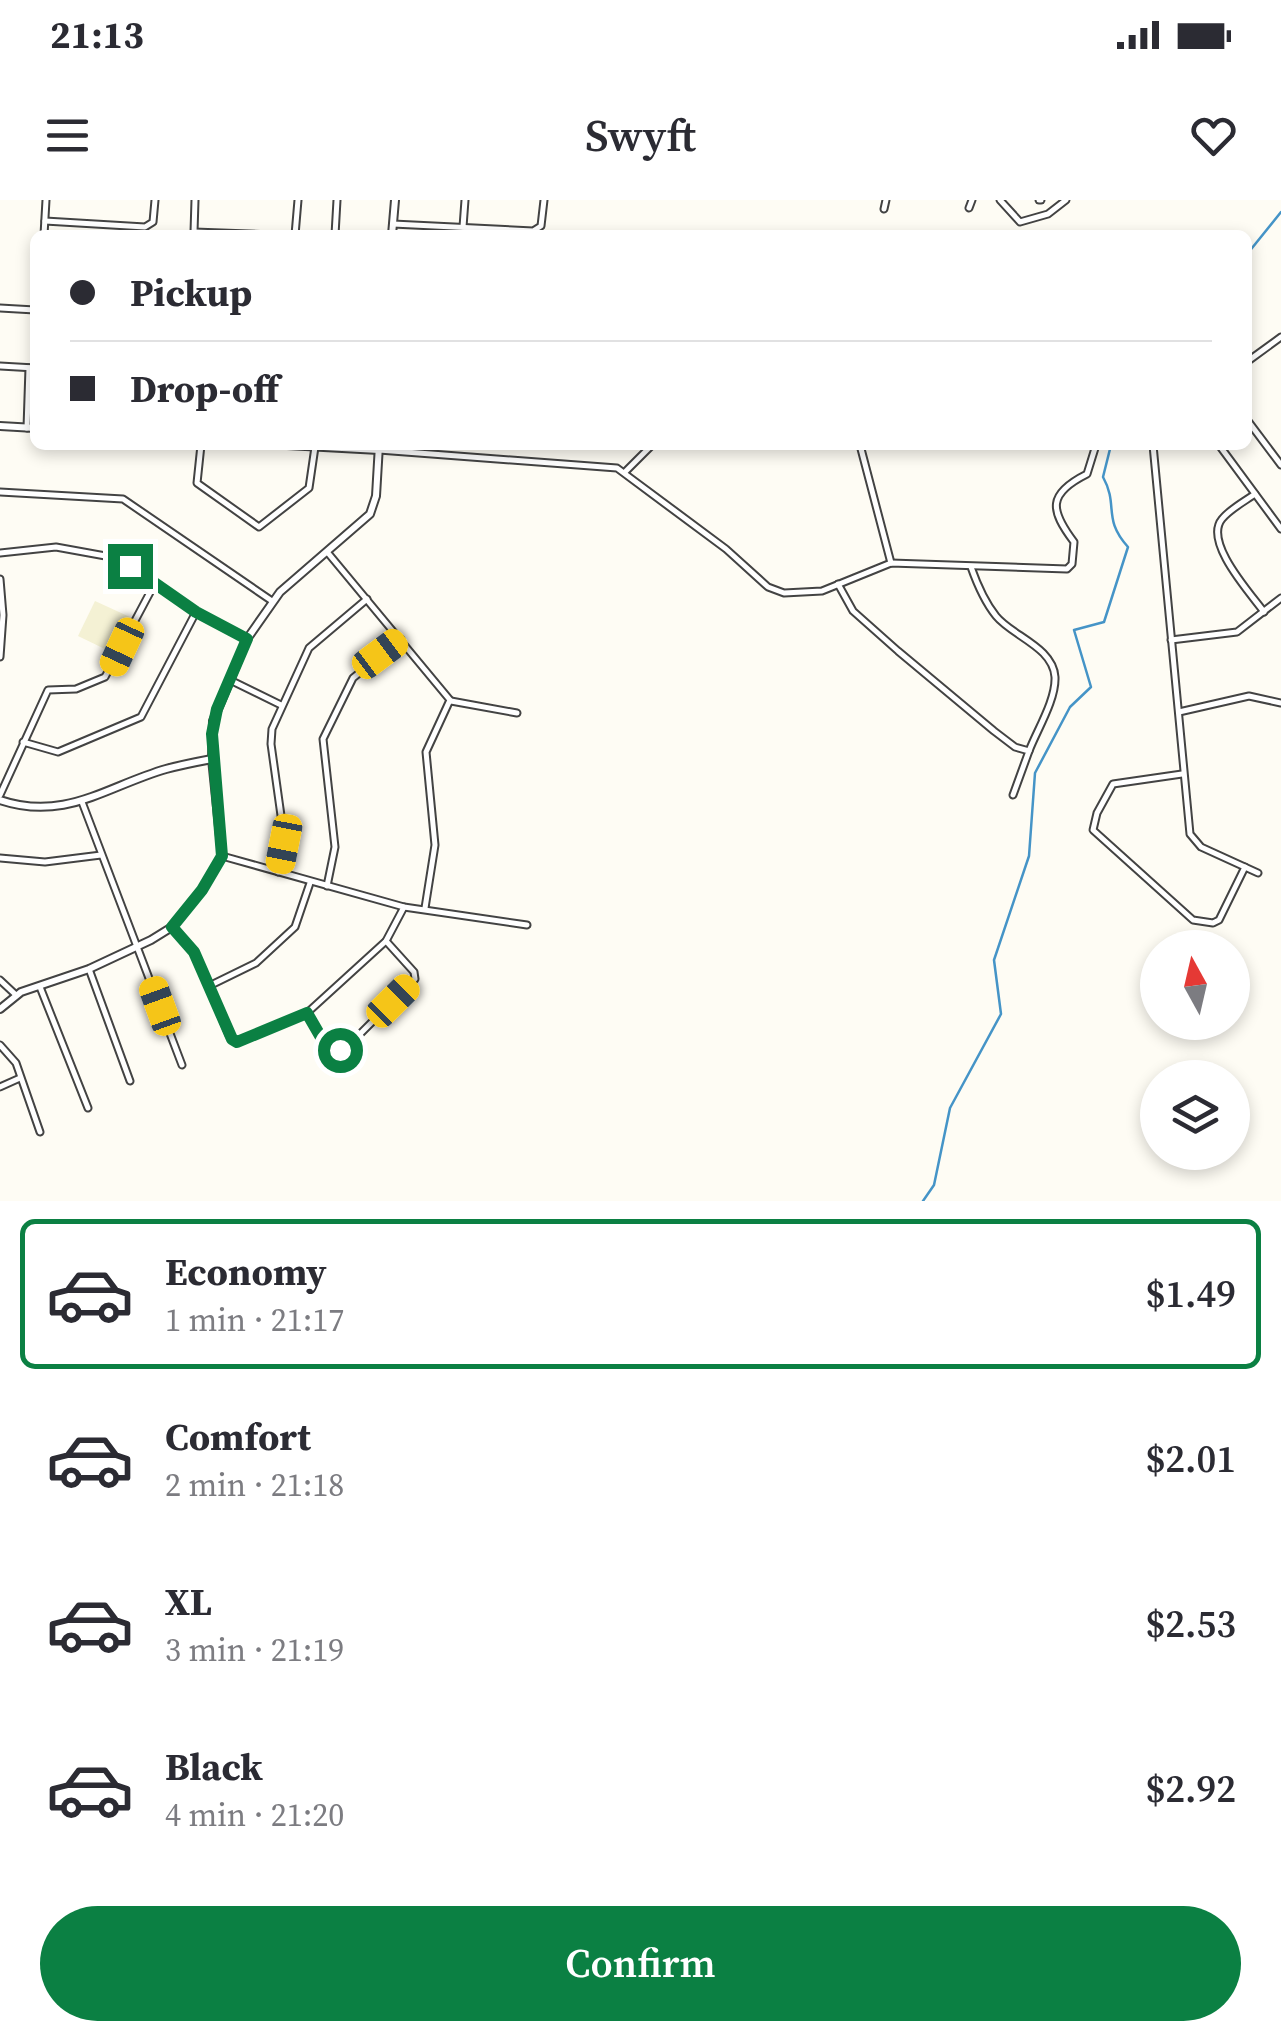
<!DOCTYPE html>
<html lang="en">
<head>
<meta charset="utf-8">
<style>
  :root { --surface:#fff; --page:#f2f2f3; --text:#2b2b33; --muted:#7c7c81; --line:#e1e1e2; --accent:#0b8043 }
  body { margin:0; font-family:"Source Serif 4",serif; background:var(--page); color:var(--text); height:100vh; display:flex; flex-direction:column; font-size:38px; white-space:nowrap }
  * { box-sizing:border-box; margin:0 }
  p { font-size:32px; color:var(--muted) }
  .icon { flex:none; width:55px; height:55px; fill:none; stroke:currentColor; stroke-width:2; stroke-linecap:round; stroke-linejoin:round }
  .map { position:relative; height:1001px; overflow:hidden }
  .side { display:flex; flex-direction:column; background:var(--surface); flex:1 }
  .side>* { flex:none }
  .top-card { position:absolute; left:30px; top:30px; width:1222px; height:220px; border-radius:15px; box-shadow:0 5px 15px #0003; display:grid; align-content:center; height:220px; padding:0 40px; background:var(--surface) }
  .needle { width:65px; rotate:352deg }
  .controls { position:absolute; left:1140px; top:730px; display:grid; gap:20px }
  .controls a { display:grid; place-items:center; width:110px; height:110px; border-radius:50%; background:var(--surface); box-shadow:0 5px 15px #0003; font-size:50px }
  .end { position:absolute; width:45px; height:45px; margin:-22px; border:12px solid #0b8043; background:#fff; box-shadow:0 0 0 5px #fff }
  .from { border-radius:50% }
  .car { position:absolute; width:30px; height:60px; margin:-30px -15px; border-radius:12px; box-shadow:0 0 8px 2px #0007; background:linear-gradient(#f5c518 24%,#345 0 40%,#f5c518 0 76%,#345 0 86%,#f5c518 0) }
  .top-card b { display:flex; align-items:center; gap:35px; height:95px; font-size:38px }
  .top-card b+b { border-top:2px solid var(--line) }
  .top-card i { width:25px; height:25px; background:var(--text) }
  ul { padding:18px 0 0; list-style:none }
  li { display:flex; align-items:center; gap:30px; height:150px; margin:0 20px 15px; padding:0 20px; border:5px solid transparent; border-radius:15px }
  li div { flex:1 }
  li b { display:block; font-size:38px }
  li em { font-style:normal; font-weight:600 }
  li.active { border-color:var(--accent) }
  li>.icon { width:90px; height:90px; stroke-width:1.5 }
  .cta { display:flex; gap:20px; margin-top:auto; padding:20px 40px }
  .cta a { flex:1; height:115px; border-radius:60px; background:var(--accent); color:#fff; font-size:40px; font-weight:600; line-height:115px; text-align:center }
  .status { display:flex; justify-content:space-between; align-items:center; height:70px; padding:0 50px; background:var(--surface); direction:ltr }
  .status svg { height:28px; fill:currentColor }
  header { display:flex; justify-content:space-between; align-items:center; height:130px; padding:0 40px; background:var(--surface); font-size:45px; font-weight:600 }
  .map>svg:first-child { display:block }
  .farmland { fill:#f4f1d4 }
  .lines { fill:none; stroke-linecap:round; stroke-linejoin:round }
  .stream { stroke:#4594c7; stroke-width:2.5 }
  .minor-casing { stroke:#434343; stroke-width:9 }
  .tertiary-casing { stroke:#434343; stroke-width:10 }
  .minor { stroke:#fff; stroke-width:5 }
  .tertiary { stroke:#fff; stroke-width:6 }
  .route { stroke:#0b8043; stroke-width:12 }
</style>
</head>
<body>
<div class="status"><b>21:13</b><svg viewBox="0 0 49 12"><path d="M0 12V9h3v3zM5 12V6h3v6zM10 12V3h3v9zM15 12V0h3v12zM26 1h20v11H26zM47 4h2v5h-2z"/></svg></div>
<header><svg class="icon" aria-label="menu" viewBox="0 0 24 24"><path d="M4 6h16M4 12h16M4 18h16"/></svg>Swyft<svg class="icon" aria-label="heart" viewBox="0 0 24 24"><path d="M12 20l-8-8c-3-5 5-10 8-4 3-6 11-1 8 4z"/></svg></header>
<div class="map">
<svg width="1281" height="1001" viewBox="0 0 1281 1001">
  <rect width="100%" height="100%" fill="#fefcf4"/>
  <!-- farmland -->
  <polygon class="farmland" points="95,401 130,417 113,453 78,436"/>
  <g class="lines">
    <!-- stream -->
    <g class="stream">
      <polyline points="1248,53 1281,12"/>
      <path d="M923 1001 934 985 950 908 1001 814 994 760 1029 656 1035 573 1070 507 1091 487 1074 430 1104 422 1128 347C1102 318 1119 306 1103 277L1111 245"/>
    </g>
    <!-- minor casing -->
    <g class="minor-casing">
      <g id="minor">
        <polyline points="1000,0 1020,22 1048,14 1066,0"/>
        <polyline points="1039,0 1041,0"/>
        <polyline points="969,8 972,0"/>
        <polyline points="884,9 886,0"/>
        <polyline points="45,21 145,27 153,22 155,0"/>
        <polyline points="393,24 533,31 541,26 544,0"/>
        <polyline points="463,27 465,0"/>
        <polyline points="194,32 273,35"/>
        <polyline points="194,32 195,0"/>
        <polyline points="44,35 46,0"/>
        <polyline points="295,35 298,0"/>
        <polyline points="335,35 337,0"/>
        <polyline points="0,108 35,110"/>
        <polyline points="1248,161 1281,137"/>
        <polyline points="0,166 35,168"/>
        <polyline points="1248,221 1281,265"/>
        <polyline points="27,228 29,168"/>
        <polyline points="201,245 197,283 259,327 309,288 315,247"/>
        <polyline points="860,245 891,363"/>
        <polyline points="1153,245 1190,634 1201,647 1258,673"/>
        <polyline points="1219,245 1281,329"/>
        <path d="M379 250 617 268 726 349 768 387 784 393 822 391 891 363 1067 369 1072 364 1074 342C1050 310 1047 294 1087 274L1096 245"/>
        <polyline points="625,272 652,245"/>
        <polyline points="0,292 123,299 272,401"/>
        <path d="M1255 294C1245 301 1230 309 1222 319 1203 342 1251 394 1264 412"/>
        <polyline points="0,353 56,347 111,357 130,367 196,412 247,439"/>
        <polyline points="328,353 450,500 426,552 435,645 425,708"/>
        <path d="M971 367C977 384 984 401 996 416 1012 436 1053 447 1055 477 1056 500 1037 530 1029 551"/>
        <polyline points="0,379 3,415 0,457"/>
        <polyline points="838,384 853,411 898,451 994,531 1015,547 1029,551 1013,595"/>
        <polyline points="1171,440 1237,432 1281,398"/>
        <polyline points="230,480 281,505"/>
        <polyline points="451,501 517,513"/>
        <polyline points="1179,512 1249,496 1281,503"/>
        <polyline points="23,542 58,552 141,517 196,412"/>
        <polyline points="1182,574 1113,584 1097,613 1093,630 1193,720 1213,723 1219,720 1245,667"/>
        <polyline points="0,595 48,490 76,489 105,477 155,383"/>
        <polyline points="82,602 182,865"/>
        <polyline points="222,656 404,707 527,725"/>
        <polyline points="0,658 45,662 101,655"/>
        <polyline points="278,672 284,637 271,544 272,529 309,448 367,399"/>
        <polyline points="327,686 335,647 323,539 353,478 401,439"/>
        <polyline points="172,727 194,751 229,835 237,842 307,813 386,741 404,707"/>
        <polyline points="89,769 130,881"/>
        <polyline points="0,780 16,795"/>
        <polyline points="209,786 256,763 295,727 310,683"/>
        <polyline points="40,787 88,908"/>
        <polyline points="307,813 325,845 335,850 348,846 415,779 414,772 386,741"/>
        <polyline points="0,845 16,863 40,932"/>
        <polyline points="0,887 20,878"/>
      </g>
    </g>
    <!-- tertiary casing -->
    <g class="tertiary-casing">
      <g id="tertiary">
        <polyline points="392,35 395,0"/>
        <polyline points="0,226 35,228"/>
        <polyline points="287,245 379,250"/>
        <path d="M0 600C65 622 107 586 166 569 181 565 196 562 212 559"/>
        <polyline points="0,809 21,792 89,769 151,740 172,727 202,690 222,656 212,559 213,521 247,439 280,392 370,314 376,296 379,245"/>
      </g>
    </g>
    <!-- minor -->
    <use href="#minor" class="minor"/>
    <!-- tertiary -->
    <use href="#tertiary" class="tertiary"/>
  </g>
  <g class="lines">
    <!-- route -->
    <polyline class="route" points="130,366 196,412 247,439 217,509 212,534 222,656 202,690 172,727 194,752 232,839 237,842 307,813 326,846 340,850"/>
  </g>
</svg>
<div class="controls">
<a><svg class="needle" viewBox="-14 -14 28 28"><path d="M0-13l5 13h-10z" fill="#e53935"/><path d="M0 13l5-13h-10z" fill="#7c7c81"/></svg></a>
<a><svg class="icon" aria-label="layers" viewBox="0 0 24 24"><path d="M12 4l9 5-9 5-9-5zM3 14l9 5 9-5"/></svg></a>
</div>
<i class="end from" style="left:340px;top:850px"></i>
<i class="end" style="left:130px;top:366px"></i>
<i class="car" style="left:122px;top:447px;rotate:205deg"></i>
<i class="car" style="left:380px;top:454px;rotate:53deg"></i>
<i class="car" style="left:284px;top:644px;rotate:191deg"></i>
<i class="car" style="left:393px;top:801px;rotate:45deg"></i>
<i class="car" style="left:160px;top:806px;rotate:340deg"></i>
<div class="top-card">
<b><i class="from"></i>Pickup</b>
<b><i></i>Drop-off</b>
</div>
</div>
<section class="side">
<ul>
<li class="active"><svg class="icon" aria-label="car" viewBox="0 0 24 24"><path d="M5 17H2v-5l4-1 3-4h7l3 4 3 1v5h-3M9 17h6M6 11h13"/><circle cx="7" cy="17" r="2"/><circle cx="17" cy="17" r="2"/></svg><div><b>Economy</b><p>1 min · 21:17</p></div><em>$1.49</em></li>
<li><svg class="icon" aria-label="car" viewBox="0 0 24 24"><path d="M5 17H2v-5l4-1 3-4h7l3 4 3 1v5h-3M9 17h6M6 11h13"/><circle cx="7" cy="17" r="2"/><circle cx="17" cy="17" r="2"/></svg><div><b>Comfort</b><p>2 min · 21:18</p></div><em>$2.01</em></li>
<li><svg class="icon" aria-label="car" viewBox="0 0 24 24"><path d="M5 17H2v-5l4-1 3-4h7l3 4 3 1v5h-3M9 17h6M6 11h13"/><circle cx="7" cy="17" r="2"/><circle cx="17" cy="17" r="2"/></svg><div><b>XL</b><p>3 min · 21:19</p></div><em>$2.53</em></li>
<li><svg class="icon" aria-label="car" viewBox="0 0 24 24"><path d="M5 17H2v-5l4-1 3-4h7l3 4 3 1v5h-3M9 17h6M6 11h13"/><circle cx="7" cy="17" r="2"/><circle cx="17" cy="17" r="2"/></svg><div><b>Black</b><p>4 min · 21:20</p></div><em>$2.92</em></li>
</ul>
<div class="cta"><a>Confirm</a></div>
</section>
</body>
</html>
